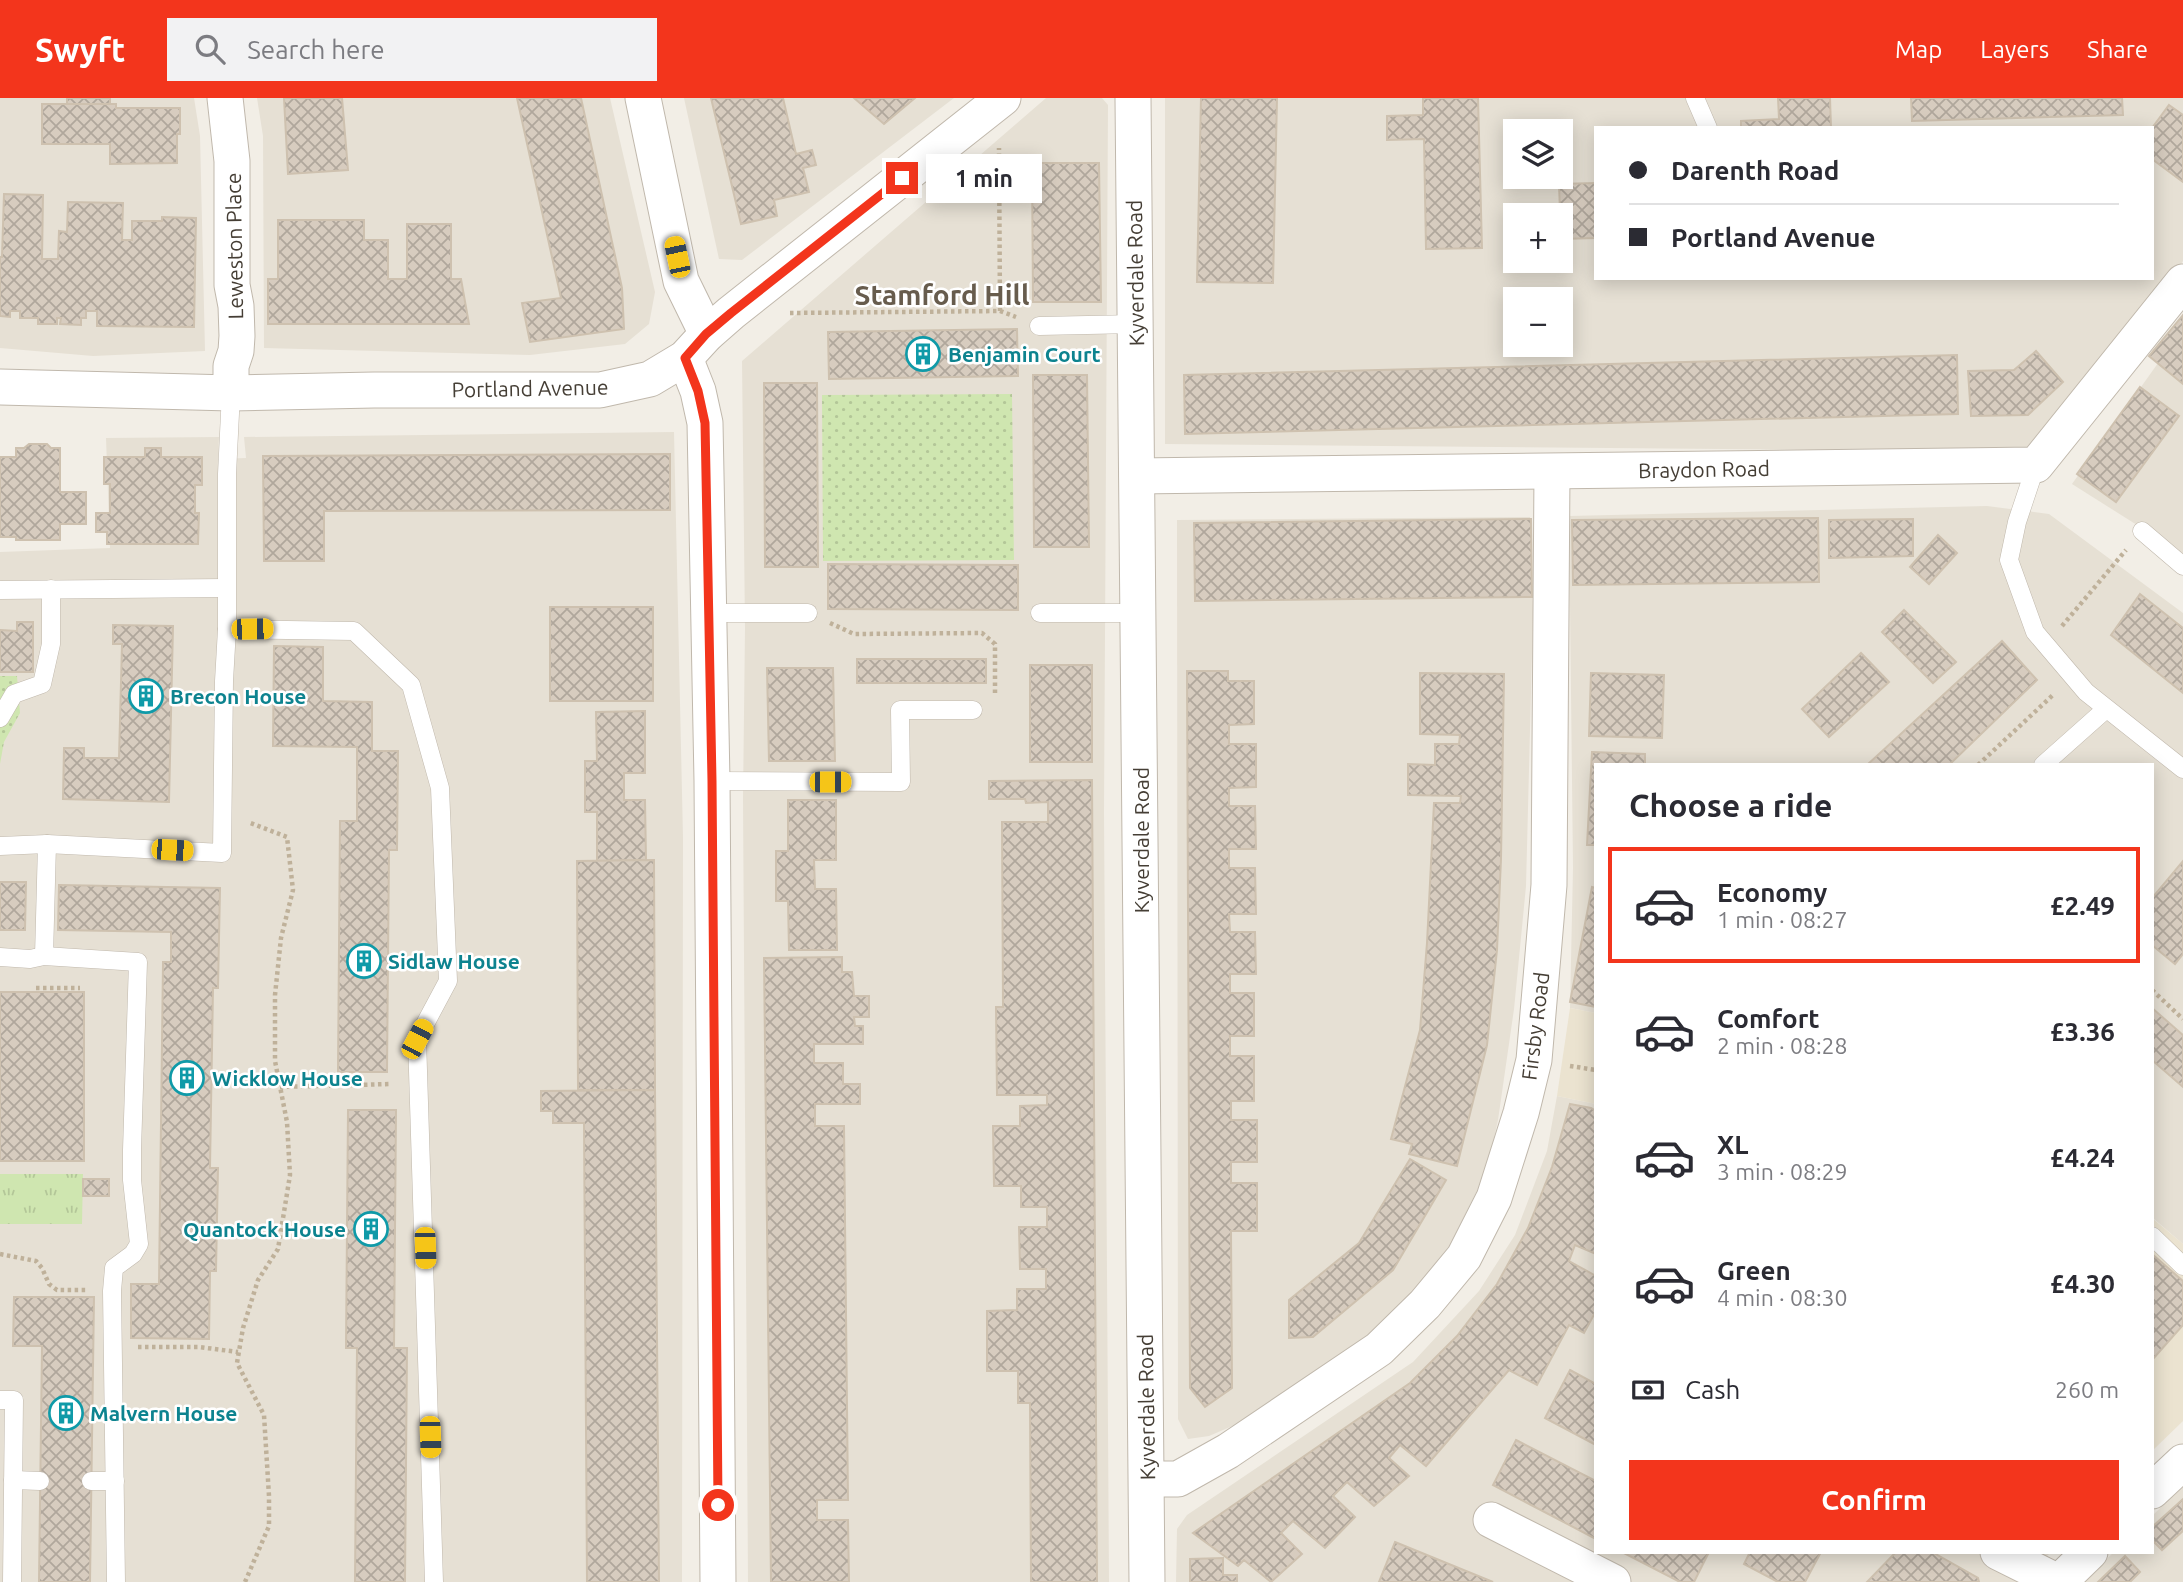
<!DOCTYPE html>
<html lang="en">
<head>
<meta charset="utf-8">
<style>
  :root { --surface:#fff; --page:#f2f2f3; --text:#2b2b33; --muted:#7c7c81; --line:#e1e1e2; --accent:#f3351c }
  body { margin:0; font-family:Ubuntu,sans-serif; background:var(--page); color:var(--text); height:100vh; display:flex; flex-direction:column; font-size:26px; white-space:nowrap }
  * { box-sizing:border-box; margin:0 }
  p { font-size:23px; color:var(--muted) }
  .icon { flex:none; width:38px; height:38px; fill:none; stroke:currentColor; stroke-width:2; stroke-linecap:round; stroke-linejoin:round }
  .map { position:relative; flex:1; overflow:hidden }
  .panel { position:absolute; left:1594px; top:665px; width:560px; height:791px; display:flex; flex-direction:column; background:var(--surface); border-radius:0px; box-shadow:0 4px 18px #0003 }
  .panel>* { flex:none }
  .top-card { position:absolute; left:1594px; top:28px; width:560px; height:154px; border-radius:0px; box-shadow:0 4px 18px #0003; display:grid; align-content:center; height:154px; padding:0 35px; background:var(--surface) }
  .fabs { position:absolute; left:1503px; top:21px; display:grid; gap:14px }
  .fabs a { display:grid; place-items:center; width:70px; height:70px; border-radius:0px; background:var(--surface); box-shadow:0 4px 18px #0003; font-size:35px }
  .end { position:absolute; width:32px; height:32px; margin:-16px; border:9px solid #f3351c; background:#fff; box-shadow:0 0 0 4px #fff }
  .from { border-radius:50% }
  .bubble { position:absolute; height:49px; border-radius:0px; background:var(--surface); box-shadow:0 4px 18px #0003; font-size:23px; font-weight:700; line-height:49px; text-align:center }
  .car { position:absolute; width:21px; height:42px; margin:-21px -10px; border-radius:9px; box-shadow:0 0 5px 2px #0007; background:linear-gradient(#f5c518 24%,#345 0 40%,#f5c518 0 76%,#345 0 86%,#f5c518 0) }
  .top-card b { display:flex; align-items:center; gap:24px; height:66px; font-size:26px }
  .top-card b+b { border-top:2px solid var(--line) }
  .top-card i { width:18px; height:18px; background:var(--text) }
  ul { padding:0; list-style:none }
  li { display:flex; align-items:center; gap:21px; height:116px; margin:0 14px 10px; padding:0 21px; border:4px solid transparent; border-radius:0px }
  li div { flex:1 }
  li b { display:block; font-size:26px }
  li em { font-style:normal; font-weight:700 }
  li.active { border-color:var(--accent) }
  li>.icon { width:63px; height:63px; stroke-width:1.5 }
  h2 { padding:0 35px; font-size:32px; line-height:84px }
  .pay { display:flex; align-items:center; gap:18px; height:77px; padding:0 35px; font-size:26px }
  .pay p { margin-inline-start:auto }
  .cta { display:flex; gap:14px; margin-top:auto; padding:14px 35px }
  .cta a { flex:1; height:80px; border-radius:0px; background:var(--accent); color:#fff; font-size:28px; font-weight:700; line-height:80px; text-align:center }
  header { display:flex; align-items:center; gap:42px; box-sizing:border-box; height:98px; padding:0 35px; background:var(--accent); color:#fff }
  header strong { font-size:33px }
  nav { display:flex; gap:38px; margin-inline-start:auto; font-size:24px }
  .search { width:490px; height:63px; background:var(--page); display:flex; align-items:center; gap:18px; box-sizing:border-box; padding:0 24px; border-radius:0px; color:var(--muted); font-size:26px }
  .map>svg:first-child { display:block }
  .residential { fill:#e6e0d4; fill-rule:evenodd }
  .education { fill:#ebe3d0 }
  .grass { fill:url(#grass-dots) }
  .park { fill:url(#park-tufts) }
  .building { fill:url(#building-cross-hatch); stroke:#cec1af; stroke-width:2 }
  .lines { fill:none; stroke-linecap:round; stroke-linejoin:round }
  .lane-casing { stroke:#c0b8ac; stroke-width:19 }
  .street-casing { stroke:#c0b8ac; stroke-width:37 }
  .path { stroke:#bfb19a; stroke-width:4.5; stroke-dasharray:3.5 3.5; stroke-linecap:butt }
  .lane { stroke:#fff; stroke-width:18 }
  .street { stroke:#fff; stroke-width:35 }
  .route { stroke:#f3351c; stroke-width:9 }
  .labels { text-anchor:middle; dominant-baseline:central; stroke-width:5; stroke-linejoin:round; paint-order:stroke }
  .street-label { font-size:21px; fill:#453e35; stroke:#fff }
  .culture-label { font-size:21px; font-weight:bold; fill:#0d838f; stroke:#fff; text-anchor:start }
  .district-label { font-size:28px; font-weight:bold; fill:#675c4d; stroke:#fff }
</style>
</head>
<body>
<header>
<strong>Swyft</strong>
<div class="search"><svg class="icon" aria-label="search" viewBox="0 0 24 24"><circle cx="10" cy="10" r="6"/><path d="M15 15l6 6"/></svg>Search here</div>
<nav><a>Map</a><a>Layers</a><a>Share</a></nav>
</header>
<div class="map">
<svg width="2183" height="1484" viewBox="0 0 2183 1484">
  <defs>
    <pattern id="grass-dots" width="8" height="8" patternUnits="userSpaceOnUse" patternTransform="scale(1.75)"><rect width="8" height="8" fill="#cfe6b0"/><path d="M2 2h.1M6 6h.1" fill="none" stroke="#b3c698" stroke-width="1.8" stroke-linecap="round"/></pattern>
    <pattern id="park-tufts" width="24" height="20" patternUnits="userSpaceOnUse" patternTransform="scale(1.75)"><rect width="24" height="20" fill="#cfe6b0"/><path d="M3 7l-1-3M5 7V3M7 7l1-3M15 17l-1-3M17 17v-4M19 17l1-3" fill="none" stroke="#b3c698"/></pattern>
    <pattern id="building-cross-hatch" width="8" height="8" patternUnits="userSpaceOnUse" patternTransform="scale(1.75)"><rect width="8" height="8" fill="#d7ccbf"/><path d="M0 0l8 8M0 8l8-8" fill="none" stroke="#b0a79c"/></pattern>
  </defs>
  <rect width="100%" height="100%" fill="#f2eee6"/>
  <!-- residential -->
  <g class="residential">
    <polygon points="0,0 194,0 200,38 205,253 93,258 0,250"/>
    <polygon points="257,0 610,0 655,194 649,226 625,246 530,257 264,250 263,38"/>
    <polygon points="684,0 954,0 742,162 719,161"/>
    <polygon points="1046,0 1102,0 1108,7 1104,714 1109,1484 748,1484 743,701 745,530 742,263"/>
    <path d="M1165 0H2183V163L2052 354 1165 346ZM1596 30H2152V180H1596ZM1516 33H1561V79H1516ZM1516 117H1561V163H1516ZM1516 201H1561V247H1516Z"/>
    <polygon points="2183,230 2183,456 2072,386"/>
    <polygon points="674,334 683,740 682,1484 0,1484 0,454 110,450 106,340 219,339 218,361 246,360 244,339"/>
    <polygon points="1987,408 2049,416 2183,515 2183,1146 2153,1120 2152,667 1596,667 1596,915 1570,910 1573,770 1569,418"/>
    <polygon points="1530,419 1533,515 1526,788 1514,911 1498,1022 1486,1075 1440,1166 1394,1220 1272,1311 1209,1338 1188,1341 1178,1321 1177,422"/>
    <polygon points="1557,998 1596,1006 1596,1454 2051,1454 2021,1484 1176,1484 1177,1431 1187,1417 1413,1264 1479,1193 1515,1137 1547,1053"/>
    <polygon points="2183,1388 2183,1484 2083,1484 2114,1454 2152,1454 2153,1417"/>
  </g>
  <!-- education -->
  <g class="education">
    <polygon points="1570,910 1596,915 1596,1006 1557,998"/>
    <polygon points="2152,1120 2183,1146 2183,1323 2153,1352"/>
  </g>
  <!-- grass -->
  <g class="grass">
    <polygon points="1012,296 1014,462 823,463 822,297"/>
    <polygon points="0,578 17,578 20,615 4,644 0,666"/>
  </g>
  <!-- park -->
  <polygon class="park" points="0,1076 83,1076 82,1126 0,1126"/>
  <!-- building -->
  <g class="building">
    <rect x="67" y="0" width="43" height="6"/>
    <polygon points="284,0 342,0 348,72 288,76"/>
    <polygon points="517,0 581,0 622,190 624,231 530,244 522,205 561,200"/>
    <polygon points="711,0 783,0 796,56 812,52 816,67 803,70 809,94 774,102 777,118 741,126"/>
    <polygon points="854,0 915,0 884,26"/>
    <polygon points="1201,0 1277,0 1273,185 1197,184"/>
    <polygon points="1423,0 1478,0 1482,150 1426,151 1424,41 1387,42 1387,18 1423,17"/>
    <polygon points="1778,0 1830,0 1831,30 1741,30 1741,23 1779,21"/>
    <polygon points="1911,0 2122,0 2123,17 1912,23"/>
    <polygon points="42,6 116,6 116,10 180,10 180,36 177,36 177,65 110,66 110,46 42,46"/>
    <polygon points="2169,7 2183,17 2183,84 2152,61 2152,30"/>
    <polygon points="1032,65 1099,65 1101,204 1033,204"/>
    <polygon points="1596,85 1596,140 1561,141 1559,86"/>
    <polygon points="4,96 43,97 42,161 58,161 59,133 67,134 68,104 123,105 122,142 132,142 132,123 162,123 162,119 196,120 194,229 97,228 97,213 86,213 86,220 81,220 81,227 60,226 61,220 57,220 57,226 38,226 38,220 20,220 20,213 10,213 10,219 0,218 0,159 2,159"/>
    <polygon points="278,122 364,122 364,142 388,142 388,181 407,181 407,126 451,126 451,181 461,181 469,226 268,226 268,181 278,181"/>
    <polygon points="2183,217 2183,286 2149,258"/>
    <polygon points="1017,231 1018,278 829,281 828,234"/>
    <polygon points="2036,253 2063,284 2028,317 1971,318 1968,273 2014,272"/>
    <polygon points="1957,257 1958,316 1185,336 1184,277"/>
    <polygon points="1033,277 1087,277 1089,449 1034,449"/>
    <polygon points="764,285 817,285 818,469 765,469"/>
    <polygon points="2140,289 2179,318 2116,404 2077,376"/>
    <polygon points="29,346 47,346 51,350 60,350 60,394 86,394 86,426 60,426 60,442 16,442 16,439 0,439 0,359 16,359 16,350 24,350"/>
    <polygon points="145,350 161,350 161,359 202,359 202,387 195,387 195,415 199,415 198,446 107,446 107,434 96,434 96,415 110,415 110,386 104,386 104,359 145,359"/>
    <polygon points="670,356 670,412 324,413 324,463 264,463 263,358"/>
    <polygon points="1818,420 1819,484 1573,487 1572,422"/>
    <polygon points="1531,421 1532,499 1195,503 1194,425"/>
    <polygon points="1913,421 1913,458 1829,460 1829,422"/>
    <polygon points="1938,437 1957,455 1929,486 1910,469"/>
    <polygon points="828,466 1018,467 1018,512 828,511"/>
    <polygon points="2140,496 2183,530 2183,595 2111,537"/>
    <rect x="550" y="509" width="103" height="94"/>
    <polygon points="1904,512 1956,564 1933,585 1882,534"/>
    <polygon points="17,524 33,524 33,574 0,574 0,532 17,533"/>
    <polygon points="113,527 173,528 169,704 63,701 64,650 84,650 84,660 119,660 122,546 113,546"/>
    <polygon points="2002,543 2037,582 1949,667 1867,667"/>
    <polygon points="274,548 323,549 323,603 372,604 372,653 398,653 397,752 389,752 387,974 338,974 340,723 357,723 357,649 273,648"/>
    <polygon points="1861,555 1889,584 1829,639 1802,611"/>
    <rect x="857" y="561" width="129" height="24"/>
    <rect x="1030" y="567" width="62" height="97"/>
    <polygon points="767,570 833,570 835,663 769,663"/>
    <polygon points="1187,573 1228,573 1228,583 1254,583 1254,626 1229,627 1229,646 1256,646 1256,689 1229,690 1229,708 1255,708 1256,751 1229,751 1229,770 1255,770 1256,816 1229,816 1230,834 1255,834 1256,876 1230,876 1230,895 1254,895 1254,938 1230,938 1230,958 1254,958 1254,1003 1231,1003 1231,1022 1257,1022 1257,1064 1231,1064 1231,1085 1257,1085 1257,1133 1231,1133 1232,1290 1205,1309 1190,1290"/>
    <polygon points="1420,575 1504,576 1501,761 1497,852 1487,947 1457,1068 1409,1056 1412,1046 1391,1041 1420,932 1427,845 1434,705 1460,705 1461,698 1408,697 1408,666 1435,667 1435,646 1459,646 1460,637 1420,636"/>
    <polygon points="1591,575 1664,577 1662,640 1589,638"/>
    <polygon points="645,613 645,675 624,675 624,702 645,702 646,762 597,763 597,714 585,714 585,663 597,663 596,614"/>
    <polygon points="1592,654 1645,656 1645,667 1596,667 1596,747 1587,747"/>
    <polygon points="1092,682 1097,1484 1031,1484 1030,1305 1018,1305 1018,1273 987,1273 987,1213 1017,1212 1017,1191 1046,1191 1046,1171 1020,1171 1019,1129 1047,1129 1047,1109 1021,1109 1021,1088 994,1088 993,1028 1020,1028 1020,1008 1047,1007 1047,997 997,997 996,909 1003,909 1002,724 1048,724 1048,704 1026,705 1025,701 989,701 989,683"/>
    <polygon points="788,702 836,702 836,762 814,762 815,791 836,791 837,852 789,852 788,803 776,803 776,753 788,753"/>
    <polygon points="654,762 655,992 578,992 577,763"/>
    <polygon points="2183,763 2183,856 2175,866 2152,847 2152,800"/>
    <polygon points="0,784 26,784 25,832 0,832"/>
    <polygon points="59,787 220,790 218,890 213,890 210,1070 218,1070 216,1173 210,1173 209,1241 131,1240 131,1186 159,1186 163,864 171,864 171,834 58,832"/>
    <polygon points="1592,789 1596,790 1596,909 1570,904"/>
    <polygon points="842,859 842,874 852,874 854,898 869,898 869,919 854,919 855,928 863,928 863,946 814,946 814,965 843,965 843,986 860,986 860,1006 815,1006 815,1028 844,1028 848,1402 817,1402 817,1422 848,1422 849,1484 771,1484 764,860"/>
    <rect x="0" y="894" width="84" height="169"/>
    <polygon points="2152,910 2183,937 2183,989 2152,962"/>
    <polygon points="655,992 659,1484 587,1484 584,1025 553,1025 553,1013 541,1013 541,993"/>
    <polygon points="1570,1006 1591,1010 1596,1013 1596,1156 1575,1147 1569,1163 1596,1178 1596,1213 1584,1235 1569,1227 1537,1287 1509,1272 1426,1368 1400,1347 1389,1360 1409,1378 1374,1408 1347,1384 1333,1398 1355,1419 1325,1450 1293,1423 1281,1435 1302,1456 1271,1484 1244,1462 1238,1468 1193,1435 1410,1285 1457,1238 1497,1186 1528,1130 1552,1069"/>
    <polygon points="348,1012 396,1012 394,1250 407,1250 405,1484 355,1484 357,1250 346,1250"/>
    <polygon points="1410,1061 1446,1082 1393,1172 1313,1239 1289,1240 1289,1202 1359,1145"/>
    <rect x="83" y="1081" width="26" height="17"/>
    <polygon points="2152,1156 2183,1183 2183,1227 2152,1262"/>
    <polygon points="14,1199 94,1199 90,1484 39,1484 42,1248 13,1248"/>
    <polygon points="1570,1272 1596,1286 1596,1347 1545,1320"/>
    <polygon points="1516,1342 1596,1383 1596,1441 1493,1387"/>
    <polygon points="2183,1401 2183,1433 2162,1452 2152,1442 2152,1429"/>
    <polygon points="1395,1444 1493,1484 1379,1484"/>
    <polygon points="1622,1454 1709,1454 1694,1484 1680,1484"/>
    <polygon points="1750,1454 1821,1454 1805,1484 1778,1484 1744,1466"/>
    <polygon points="1896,1454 1932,1454 1978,1480 1979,1484 1867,1484"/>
    <polygon points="2125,1458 2140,1474 2130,1484 2098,1484"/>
    <polygon points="1223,1460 1223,1477 1237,1477 1237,1484 1190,1484 1190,1461"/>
  </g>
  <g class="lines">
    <!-- lane casing -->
    <g class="lane-casing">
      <g id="lane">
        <polyline points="1695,0 1708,30"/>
        <polyline points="1039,228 1136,226"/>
        <polyline points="2036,367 2017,424 2009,462 2035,534 2086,594 2183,671"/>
        <polyline points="2142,433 2183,468"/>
        <polyline points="0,492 226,490"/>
        <polyline points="709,515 808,515"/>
        <polyline points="1040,515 1139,515"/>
        <polyline points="227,531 354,533 411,587 440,690 448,883 417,941 434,1484"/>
        <polyline points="0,620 14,596 42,586 51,546 51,491"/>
        <polyline points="2043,667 2106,611"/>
        <polyline points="712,683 901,684 900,612 973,612"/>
        <polyline points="0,748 47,746 222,755 224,583 227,531 227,376 231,295"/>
        <polyline points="44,858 47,746"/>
        <polyline points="0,859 30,861 44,858 138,864 132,1052 132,1082 139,1146 133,1156 114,1170 112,1193 116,1484"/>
        <polyline points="2152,1138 2183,1168"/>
        <polyline points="0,1302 14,1302 12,1484"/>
        <polyline points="13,1382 40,1383"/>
        <polyline points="91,1383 115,1383"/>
      </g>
    </g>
    <!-- street casing -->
    <g class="street-casing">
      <g id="street">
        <polyline points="225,0 232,63 232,187 236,208 237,238 236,253 231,268 231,295"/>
        <polyline points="643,0 681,183 707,236"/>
        <polyline points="1133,0 1147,1484"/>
        <polyline points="685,260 698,293 705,325 712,683 718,1484"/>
        <polyline points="0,289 231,295 374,292 600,292 650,281 685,260 707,236 731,215 1003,0"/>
        <polyline points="1137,378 2036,367 2183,184"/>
        <polyline points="1147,1381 1178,1381 1228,1353 1379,1251 1425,1206 1464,1159 1494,1100 1521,1015 1534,962 1549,787 1552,374"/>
        <polyline points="2152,1393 2183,1364"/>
        <polyline points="1491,1422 1613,1484"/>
        <polyline points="1998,1454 2058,1484"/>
        <polyline points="2059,1484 2090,1454"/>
      </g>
    </g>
    <!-- path -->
    <g class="path">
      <polyline points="1000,213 1016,219"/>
      <polyline points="790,215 1000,213 999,50"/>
      <polyline points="830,525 854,536 982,535 995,546 995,597"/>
      <polyline points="2062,528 2126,452"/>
      <polyline points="1978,667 2054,596"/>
      <polyline points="36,890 80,890"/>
      <polyline points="2152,892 2183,921"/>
      <polyline points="1570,968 1596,972"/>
      <polyline points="280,989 391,986"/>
      <polyline points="0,1156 36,1163 42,1170 49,1186 57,1192 87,1192"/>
      <polyline points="138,1249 199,1249 238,1254"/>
      <polyline points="245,1484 269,1428 269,1398 264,1317 237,1265 243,1230 258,1182 278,1151 290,1077 287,1024 275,963 275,897 281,840 293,792 287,739 248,724"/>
    </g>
    <!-- lane -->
    <use href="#lane" class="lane"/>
    <!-- street -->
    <use href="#street" class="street"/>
  </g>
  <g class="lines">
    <!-- route -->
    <polyline class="route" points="718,1407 712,683 705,325 698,293 685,260 706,236 731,215 902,80"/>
  </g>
  <!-- icons -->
  <defs>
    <g id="building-ring" transform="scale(1.75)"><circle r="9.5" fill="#fff" stroke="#0f9aa8" stroke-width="1.5"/><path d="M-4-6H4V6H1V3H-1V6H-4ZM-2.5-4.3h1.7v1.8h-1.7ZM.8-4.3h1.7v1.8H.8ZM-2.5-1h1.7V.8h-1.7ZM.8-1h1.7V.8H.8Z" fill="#0f9aa8"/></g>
  </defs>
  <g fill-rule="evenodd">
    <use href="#building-ring" x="923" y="256"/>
    <use href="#building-ring" x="146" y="598"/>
    <use href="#building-ring" x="364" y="863"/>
    <use href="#building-ring" x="187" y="980"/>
    <use href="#building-ring" x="371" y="1131"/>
    <use href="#building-ring" x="66" y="1315"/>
  </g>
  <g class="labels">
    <!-- street labels -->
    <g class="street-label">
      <text transform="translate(234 148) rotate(-91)">Leweston Place</text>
      <text transform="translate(1135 175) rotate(-91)">Kyverdale Road</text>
      <text transform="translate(530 290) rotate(-1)">Portland Avenue</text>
      <text transform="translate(1704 371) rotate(-1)">Braydon Road</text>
      <text transform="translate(1141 742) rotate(-90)">Kyverdale Road</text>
      <text transform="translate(1535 928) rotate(-83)">Firsby Road</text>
      <text transform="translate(1146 1309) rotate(-91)">Kyverdale Road</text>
    </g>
    <!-- culture labels -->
    <g class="culture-label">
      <text x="948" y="256">Benjamin Court</text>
      <text x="170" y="598">Brecon House</text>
      <text x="388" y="863">Sidlaw House</text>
      <text x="212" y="980">Wicklow House</text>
      <text x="346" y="1131" text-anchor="end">Quantock House</text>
      <text x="90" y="1315">Malvern House</text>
    </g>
    <!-- district labels -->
    <g class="district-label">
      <text x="942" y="196">Stamford Hill</text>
    </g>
  </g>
</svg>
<div class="fabs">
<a><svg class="icon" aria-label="layers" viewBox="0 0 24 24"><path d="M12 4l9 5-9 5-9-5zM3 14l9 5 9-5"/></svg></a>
<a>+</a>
<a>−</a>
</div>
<i class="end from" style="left:718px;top:1407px"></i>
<i class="end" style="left:902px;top:80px"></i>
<div class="bubble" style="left:926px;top:56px;width:116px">1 min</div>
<i class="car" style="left:677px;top:159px;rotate:348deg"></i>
<i class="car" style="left:252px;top:531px;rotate:89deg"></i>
<i class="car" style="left:830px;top:684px;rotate:90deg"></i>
<i class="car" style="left:172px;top:752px;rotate:93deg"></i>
<i class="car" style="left:417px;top:941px;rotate:28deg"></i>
<i class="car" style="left:425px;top:1150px;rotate:178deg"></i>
<i class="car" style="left:430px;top:1339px;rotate:178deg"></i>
<div class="top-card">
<b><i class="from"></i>Darenth Road</b>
<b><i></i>Portland Avenue</b>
</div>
<section class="panel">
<h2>Choose a ride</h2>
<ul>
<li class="active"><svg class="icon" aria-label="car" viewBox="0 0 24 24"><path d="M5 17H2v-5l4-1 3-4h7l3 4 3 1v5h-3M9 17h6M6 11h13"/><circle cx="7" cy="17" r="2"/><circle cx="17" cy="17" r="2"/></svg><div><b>Economy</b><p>1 min · 08:27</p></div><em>£2.49</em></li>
<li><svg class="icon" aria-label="car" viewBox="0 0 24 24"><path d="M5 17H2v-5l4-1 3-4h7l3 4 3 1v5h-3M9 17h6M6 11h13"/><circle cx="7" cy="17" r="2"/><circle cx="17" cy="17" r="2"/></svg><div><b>Comfort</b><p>2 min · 08:28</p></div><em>£3.36</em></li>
<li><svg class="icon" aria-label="car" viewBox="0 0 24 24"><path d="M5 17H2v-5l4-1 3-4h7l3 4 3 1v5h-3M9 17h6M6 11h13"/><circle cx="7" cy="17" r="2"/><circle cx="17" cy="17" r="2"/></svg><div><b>XL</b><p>3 min · 08:29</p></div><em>£4.24</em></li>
<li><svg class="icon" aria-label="car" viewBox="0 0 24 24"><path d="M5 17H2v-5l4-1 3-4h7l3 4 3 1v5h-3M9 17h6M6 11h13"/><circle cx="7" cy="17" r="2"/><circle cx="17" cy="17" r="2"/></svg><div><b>Green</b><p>4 min · 08:30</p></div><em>£4.30</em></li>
</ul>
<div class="pay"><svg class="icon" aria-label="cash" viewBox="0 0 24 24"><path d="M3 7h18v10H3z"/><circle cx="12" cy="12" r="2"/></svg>Cash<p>260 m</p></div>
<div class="cta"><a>Confirm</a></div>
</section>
</div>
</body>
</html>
